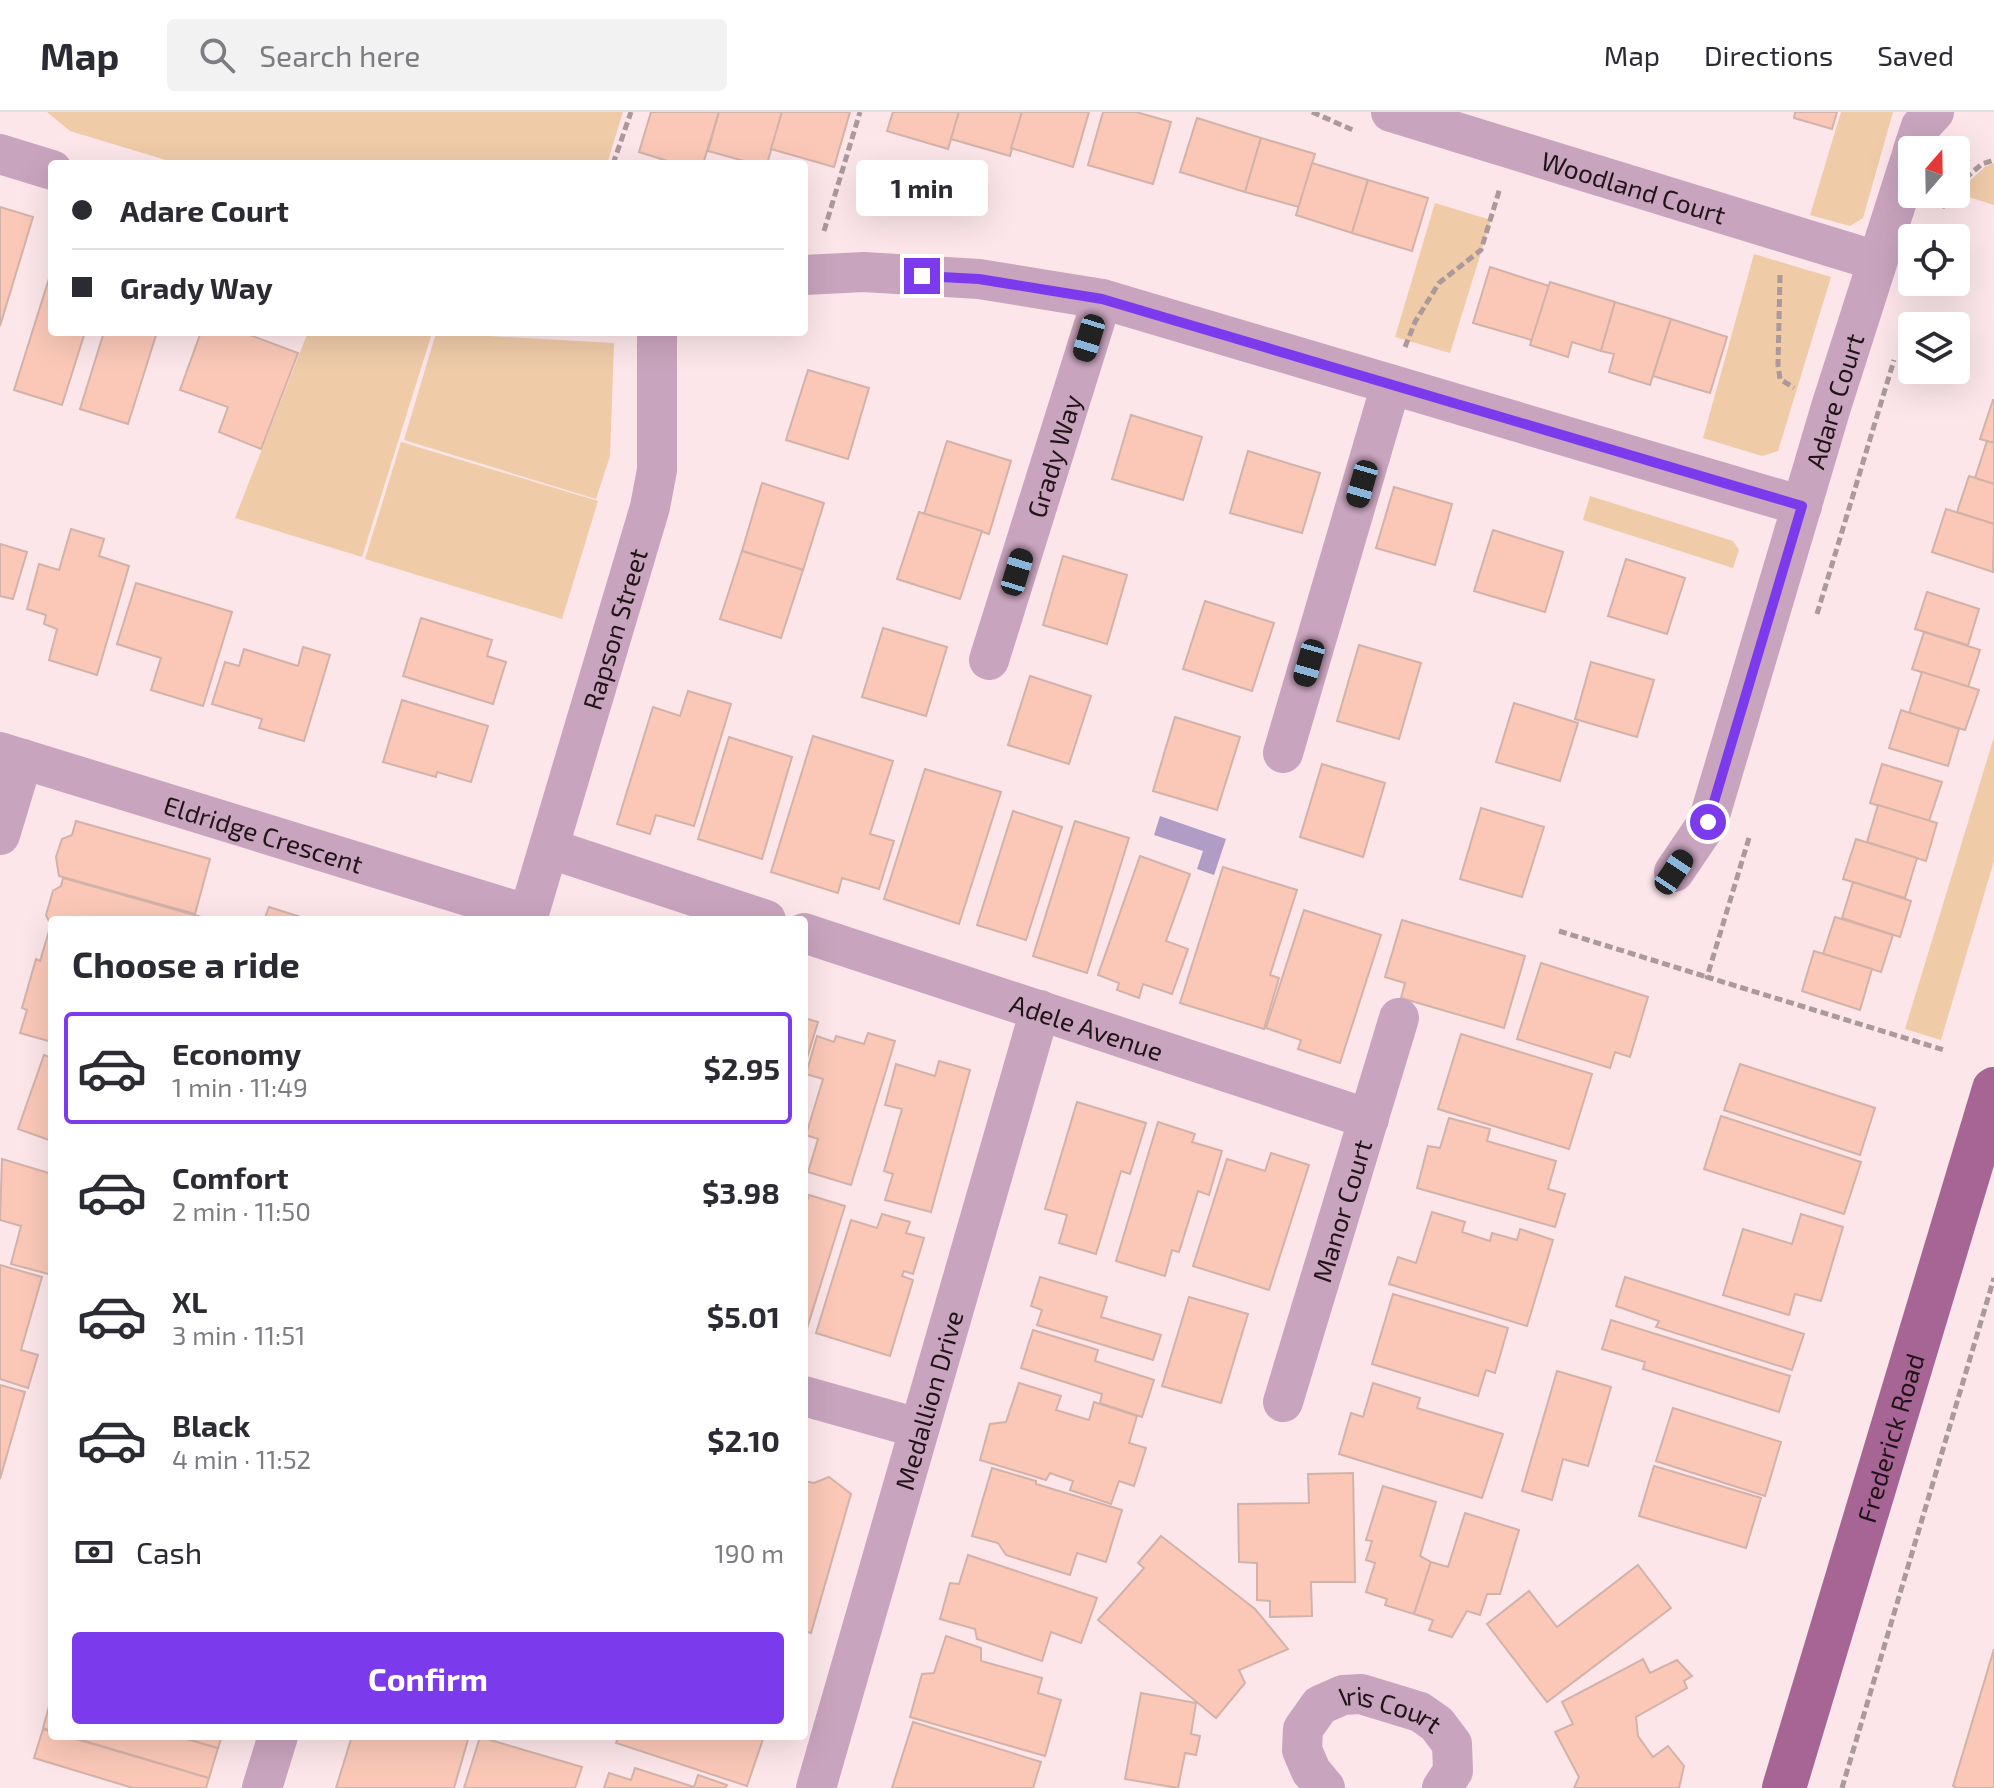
<!DOCTYPE html>
<html lang="en">
<head>
<meta charset="utf-8">
<style>
  :root { --surface:#fff; --page:#f2f2f3; --text:#2b2b33; --muted:#7c7c81; --line:#e1e1e2; --accent:#7c3aed }
  body { margin:0; font-family:"Exo 2",sans-serif; background:var(--page); color:var(--text); height:100vh; display:flex; flex-direction:column; font-size:30px; white-space:nowrap }
  * { box-sizing:border-box; margin:0 }
  p { font-size:26px; color:var(--muted) }
  .icon { flex:none; width:44px; height:44px; fill:none; stroke:currentColor; stroke-width:2; stroke-linecap:round; stroke-linejoin:round }
  .map { position:relative; flex:1; overflow:hidden }
  .details { position:absolute; left:48px; top:804px; width:760px; height:824px; display:flex; flex-direction:column; background:var(--surface); border-radius:8px; box-shadow:0 8px 32px #0002 }
  .details>* { flex:none }
  .top-card { position:absolute; left:48px; top:48px; width:760px; height:176px; border-radius:8px; box-shadow:0 8px 32px #0002; display:grid; align-content:center; height:176px; padding:0 24px; background:var(--surface) }
  .needle { width:52px; rotate:20deg }
  .buttons { position:absolute; left:1898px; top:24px; display:grid; gap:16px }
  .buttons a { display:grid; place-items:center; width:72px; height:72px; border-radius:8px; background:var(--surface); box-shadow:0 8px 32px #0002; font-size:40px }
  .end { position:absolute; width:36px; height:36px; margin:-18px; border:10px solid #7c3aed; background:#fff; box-shadow:0 0 0 4px #fff }
  .from { border-radius:50% }
  .bubble { position:absolute; height:56px; border-radius:8px; background:var(--surface); box-shadow:0 8px 32px #0002; font-size:26px; font-weight:700; line-height:56px; text-align:center }
  .car { position:absolute; width:24px; height:48px; margin:-24px -12px; border-radius:10px; box-shadow:0 0 6px 2px #0007; background:linear-gradient(#222 24%,#8ab4d8 0 40%,#222 0 76%,#8ab4d8 0 86%,#222 0) }
  .top-card b { display:flex; align-items:center; gap:28px; height:76px; font-size:30px }
  .top-card b+b { border-top:2px solid var(--line) }
  .top-card i { width:20px; height:20px; background:var(--text) }
  ul { padding:0; list-style:none }
  li { display:flex; align-items:center; gap:24px; height:112px; margin:0 16px 12px; padding:0 8px; border:4px solid transparent; border-radius:8px }
  li div { flex:1 }
  li b { display:block; font-size:30px }
  li em { font-style:normal; font-weight:700 }
  li.active { border-color:var(--accent) }
  li>.icon { width:72px; height:72px; stroke-width:1.5 }
  h2 { padding:0 24px; font-size:36px; line-height:96px }
  .pay { display:flex; align-items:center; gap:20px; height:88px; padding:0 24px; font-size:30px }
  .pay p { margin-inline-start:auto }
  .button { display:flex; gap:16px; margin-top:auto; padding:16px 24px }
  .button a { flex:1; height:92px; border-radius:8px; background:var(--accent); color:#fff; font-size:32px; font-weight:700; line-height:92px; text-align:center }
  header { display:flex; align-items:center; gap:48px; box-sizing:border-box; height:112px; padding:0 40px; background:var(--surface); border-bottom:2px solid var(--line) }
  header strong { font-size:38px }
  nav { display:flex; gap:44px; margin-inline-start:auto; font-size:28px }
  .search { width:560px; height:72px; background:var(--page); display:flex; align-items:center; gap:20px; box-sizing:border-box; padding:0 28px; border-radius:8px; color:var(--muted); font-size:30px }
  .map>svg:first-child { display:block }
  .green { fill:#efcba8 }
  .water { fill:#b19cc6 }
  .building { fill:#fbc8b8; stroke:#d3b2a9; stroke-width:2 }
  .lines { fill:none; stroke-linecap:round; stroke-linejoin:round }
  .path { stroke:#ab999c; stroke-width:5; stroke-dasharray:8 4; stroke-linecap:butt }
  .minor { stroke:#c9a4be; stroke-width:40 }
  .major { stroke:#a66595; stroke-width:44 }
  .route { stroke:#7c3aed; stroke-width:10 }
  .labels { text-anchor:middle; dominant-baseline:central; stroke-width:6; stroke-linejoin:round; paint-order:stroke }
  .street-label { font-size:26px; fill:#201416; stroke:#fce6ea }
</style>
</head>
<body>
<header>
<strong>Map</strong>
<div class="search"><svg class="icon" aria-label="search" viewBox="0 0 24 24"><circle cx="10" cy="10" r="6"/><path d="M15 15l6 6"/></svg>Search here</div>
<nav><a>Map</a><a>Directions</a><a>Saved</a></nav>
</header>
<div class="map">
<svg width="1994" height="1676" viewBox="0 0 1994 1676">
  <rect width="100%" height="100%" fill="#fce6ea"/>
  <!-- green -->
  <g class="green">
    <polygon points="47,0 623,0 607,52 179,52 70,19"/>
    <polygon points="1841,0 1893,0 1863,106 1850,114 1810,103"/>
    <polygon points="1994,51 1994,93 1956,81 1985,55"/>
    <polygon points="1435,91 1491,108 1450,241 1395,225"/>
    <polygon points="1754,142 1831,165 1778,339 1762,344 1703,326"/>
    <polygon points="308,220 432,221 362,445 235,406"/>
    <polygon points="436,221 614,231 610,344 596,387 404,328"/>
    <polygon points="401,330 598,389 562,507 365,447"/>
    <polygon points="1590,384 1733,429 1739,438 1733,456 1583,408"/>
    <polygon points="1994,625 1994,749 1941,928 1905,917"/>
  </g>
  <!-- water -->
  <polygon class="water" points="1160,704 1226,727 1214,763 1197,757 1203,739 1154,723"/>
  <!-- building -->
  <g class="building">
    <polygon points="651,0 719,0 703,52 677,52 639,40"/>
    <polygon points="719,0 782,0 767,52 755,52 708,39"/>
    <polygon points="782,0 850,0 834,55 771,37"/>
    <polygon points="893,0 959,0 948,37 887,19"/>
    <polygon points="959,0 1022,0 1010,44 951,27"/>
    <polygon points="1022,0 1089,0 1073,55 1011,36"/>
    <polygon points="1103,0 1136,0 1171,10 1153,72 1088,53"/>
    <polygon points="1795,0 1837,0 1832,17 1794,6"/>
    <polygon points="1197,6 1261,26 1245,80 1180,60"/>
    <polygon points="1261,26 1315,42 1299,95 1245,80"/>
    <polygon points="1312,51 1368,68 1352,121 1296,103"/>
    <polygon points="1368,68 1428,86 1412,139 1352,121"/>
    <polygon points="0,95 33,105 0,214"/>
    <polygon points="1490,155 1549,174 1532,228 1473,211"/>
    <polygon points="52,157 52,220 85,220 62,293 14,278"/>
    <polygon points="1550,170 1615,190 1601,239 1572,230 1568,245 1530,233"/>
    <polygon points="1615,190 1671,207 1650,273 1609,260 1614,242 1601,239"/>
    <polygon points="1671,207 1727,225 1710,281 1653,264"/>
    <polygon points="104,220 157,220 128,312 80,297"/>
    <polygon points="201,220 242,220 298,241 261,337 219,320 228,295 180,278"/>
    <polygon points="808,258 869,276 848,347 786,328"/>
    <polygon points="1993,288 1994,288 1994,331 1980,327"/>
    <polygon points="1131,303 1202,325 1183,388 1112,367"/>
    <polygon points="947,329 1011,349 989,422 924,402"/>
    <polygon points="1987,329 1994,331 1994,372 1975,366"/>
    <polygon points="1248,339 1320,361 1302,421 1230,401"/>
    <polygon points="1969,364 1994,372 1994,412 1957,400"/>
    <polygon points="762,371 824,391 803,458 742,439"/>
    <polygon points="1394,375 1452,392 1435,453 1376,436"/>
    <polygon points="1946,397 1994,412 1993,460 1932,440"/>
    <polygon points="919,400 982,419 960,487 897,467"/>
    <polygon points="71,417 104,427 99,444 129,454 97,563 49,548 57,517 44,512 46,503 27,497 39,452 59,458"/>
    <polygon points="1493,418 1563,440 1545,500 1474,479"/>
    <polygon points="0,432 27,440 13,487 0,484"/>
    <polygon points="742,439 803,458 781,526 720,507"/>
    <polygon points="1063,444 1127,463 1107,532 1043,513"/>
    <polygon points="1626,447 1685,466 1667,522 1608,504"/>
    <polygon points="136,471 232,500 203,594 151,578 161,546 117,532"/>
    <polygon points="1927,480 1979,497 1968,533 1915,517"/>
    <polygon points="1205,489 1274,511 1252,579 1183,557"/>
    <polygon points="421,506 492,528 487,544 506,550 493,592 403,564"/>
    <polygon points="883,516 947,535 926,604 862,585"/>
    <polygon points="1924,520 1980,538 1968,575 1912,557"/>
    <polygon points="1359,533 1421,551 1399,627 1337,609"/>
    <polygon points="303,535 330,543 304,629 259,616 262,607 212,592 225,550 239,554 244,537 298,554"/>
    <polygon points="1591,550 1654,568 1637,625 1575,607"/>
    <polygon points="1922,560 1979,578 1965,618 1909,601"/>
    <polygon points="1030,564 1091,584 1069,652 1008,633"/>
    <polygon points="688,579 731,592 694,714 656,703 650,722 617,712 653,595 680,604"/>
    <polygon points="402,588 488,614 471,670 437,660 436,665 383,650"/>
    <polygon points="1514,591 1578,611 1560,669 1496,650"/>
    <polygon points="1901,598 1959,617 1948,654 1889,636"/>
    <polygon points="1175,605 1240,625 1217,698 1153,679"/>
    <polygon points="813,624 893,649 870,722 894,729 879,777 842,766 838,781 771,760"/>
    <polygon points="729,625 792,645 762,747 698,727"/>
    <polygon points="1322,652 1385,671 1363,745 1300,725"/>
    <polygon points="1882,652 1942,670 1929,709 1870,691"/>
    <polygon points="925,657 1001,680 959,812 884,787"/>
    <polygon points="1878,693 1937,711 1926,749 1867,730"/>
    <polygon points="1481,696 1544,715 1522,785 1460,767"/>
    <polygon points="1013,699 1062,715 1026,828 977,813"/>
    <polygon points="76,709 210,747 195,802 59,764 56,745 62,727 72,723"/>
    <polygon points="1075,709 1129,726 1087,861 1033,844"/>
    <polygon points="1856,727 1917,746 1905,786 1843,767"/>
    <polygon points="1140,744 1190,762 1166,829 1188,837 1172,882 1143,872 1139,886 1117,878 1119,871 1098,863"/>
    <polygon points="1223,755 1297,778 1270,863 1279,866 1264,917 1180,891"/>
    <polygon points="63,766 198,804 208,807 52,808 52,816 46,803 53,779 61,774"/>
    <polygon points="1853,770 1911,789 1900,825 1842,806"/>
    <polygon points="269,795 310,808 264,808"/>
    <polygon points="1304,798 1381,823 1340,951 1298,937 1301,928 1266,916"/>
    <polygon points="1835,805 1893,823 1881,860 1823,842"/>
    <polygon points="1402,808 1525,844 1504,916 1401,886 1405,871 1385,865"/>
    <polygon points="49,819 52,820 52,930 20,921 27,898 22,896 36,847 40,849"/>
    <polygon points="1814,839 1872,857 1860,898 1802,879"/>
    <polygon points="1541,851 1648,885 1630,945 1615,940 1610,956 1517,927"/>
    <polygon points="804,906 818,910 804,956"/>
    <polygon points="868,921 895,929 851,1073 808,1060 818,1027 806,1023 823,967 806,962 817,924 834,930 836,924 864,932"/>
    <polygon points="1461,922 1592,962 1569,1037 1438,997"/>
    <polygon points="44,943 52,946 52,1029 18,1017"/>
    <polygon points="939,949 970,958 931,1100 885,1088 893,1062 884,1059 902,997 885,993 896,952 935,964"/>
    <polygon points="1740,952 1875,996 1860,1043 1724,998"/>
    <polygon points="1077,990 1146,1011 1130,1062 1121,1059 1096,1142 1059,1131 1067,1103 1045,1097"/>
    <polygon points="1721,1004 1861,1050 1844,1102 1704,1057"/>
    <polygon points="1449,1006 1490,1017 1487,1029 1556,1049 1548,1077 1565,1082 1555,1115 1417,1076 1428,1034 1440,1036"/>
    <polygon points="1158,1010 1195,1022 1192,1030 1222,1039 1209,1083 1198,1079 1179,1140 1172,1138 1165,1164 1116,1149"/>
    <polygon points="1271,1041 1309,1053 1269,1178 1193,1154 1227,1047 1265,1059"/>
    <polygon points="2,1047 52,1062 52,1163 11,1152 21,1114 0,1108"/>
    <polygon points="809,1083 845,1094 804,1226 804,1098"/>
    <polygon points="1432,1100 1465,1110 1462,1120 1490,1129 1492,1121 1517,1128 1520,1117 1553,1128 1527,1214 1389,1172 1398,1145 1416,1151"/>
    <polygon points="882,1102 910,1110 906,1121 924,1126 913,1162 904,1159 902,1164 913,1168 890,1244 816,1221 851,1108 877,1116"/>
    <polygon points="1801,1102 1843,1115 1821,1189 1795,1182 1789,1203 1723,1183 1743,1117 1792,1132"/>
    <polygon points="0,1153 42,1165 21,1238 38,1243 28,1276 0,1267"/>
    <polygon points="1040,1165 1107,1185 1101,1205 1161,1223 1153,1248 1037,1213 1042,1198 1031,1194"/>
    <polygon points="1625,1165 1804,1222 1792,1258 1656,1215 1659,1209 1616,1194"/>
    <polygon points="1393,1182 1508,1216 1495,1261 1486,1258 1478,1284 1372,1252"/>
    <polygon points="1189,1185 1248,1202 1221,1291 1162,1274"/>
    <polygon points="1611,1208 1790,1264 1779,1300 1643,1257 1645,1250 1602,1237"/>
    <polygon points="1033,1218 1098,1238 1095,1249 1154,1268 1142,1305 1100,1291 1102,1282 1021,1256"/>
    <polygon points="1557,1259 1611,1275 1588,1354 1563,1347 1552,1388 1522,1379"/>
    <polygon points="1019,1271 1061,1284 1056,1298 1089,1308 1094,1290 1137,1304 1129,1331 1146,1336 1134,1374 1119,1369 1111,1392 1070,1378 1073,1369 1050,1361 1046,1368 980,1348 990,1312 1006,1310"/>
    <polygon points="1373,1271 1420,1286 1417,1296 1503,1322 1482,1386 1339,1342 1351,1301 1363,1305"/>
    <polygon points="0,1273 25,1280 0,1367"/>
    <polygon points="1673,1296 1781,1330 1765,1384 1656,1349"/>
    <polygon points="1654,1354 1761,1386 1746,1436 1639,1404"/>
    <polygon points="992,1356 1036,1369 1036,1372 1122,1398 1106,1450 1077,1441 1070,1463 1006,1443 998,1431 972,1424"/>
    <polygon points="1353,1361 1355,1470 1311,1470 1312,1504 1270,1505 1270,1489 1257,1488 1257,1451 1239,1450 1238,1392 1309,1391 1308,1362"/>
    <polygon points="829,1365 851,1382 811,1521 804,1519 804,1369 814,1371"/>
    <polygon points="1383,1374 1436,1390 1420,1444 1431,1450 1414,1502 1385,1493 1387,1487 1366,1480 1375,1451 1366,1448 1372,1429 1366,1428"/>
    <polygon points="1465,1401 1519,1418 1500,1482 1487,1482 1480,1503 1467,1499 1452,1525 1429,1518 1433,1508 1414,1502 1431,1450 1448,1455"/>
    <polygon points="1161,1424 1255,1497 1288,1537 1239,1558 1245,1571 1216,1606 1098,1508 1144,1456 1138,1451"/>
    <polygon points="968,1443 1097,1486 1081,1531 1051,1520 1042,1549 977,1527 975,1517 940,1507 950,1471 959,1472"/>
    <polygon points="1638,1453 1671,1496 1547,1590 1487,1512 1529,1479 1557,1515"/>
    <polygon points="946,1524 981,1536 981,1549 1042,1566 1038,1581 1061,1588 1045,1644 910,1605 922,1562 934,1561"/>
    <polygon points="1994,1537 1994,1676 1957,1676 1953,1674"/>
    <polygon points="1643,1547 1650,1561 1677,1548 1692,1564 1684,1569 1687,1576 1636,1605 1638,1624 1653,1645 1668,1634 1684,1654 1679,1676 1574,1676 1579,1665 1555,1620 1573,1612 1562,1590"/>
    <polygon points="1141,1581 1196,1591 1191,1622 1200,1624 1196,1643 1185,1641 1178,1676 1125,1667"/>
    <polygon points="51,1587 52,1587 52,1619 43,1616"/>
    <polygon points="913,1610 1041,1650 1033,1676 892,1676"/>
    <polygon points="43,1617 52,1620 52,1624 66,1624 209,1666 206,1676 133,1676 34,1646"/>
    <polygon points="68,1624 176,1624 218,1636 209,1666"/>
    <polygon points="177,1624 222,1624 218,1636"/>
    <polygon points="352,1624 469,1624 454,1676 336,1676"/>
    <polygon points="619,1624 756,1624 763,1627 747,1674 616,1631"/>
    <polygon points="480,1625 582,1655 575,1676 464,1676"/>
    <polygon points="635,1656 694,1675 698,1663 727,1673 725,1676 604,1676 609,1661 631,1668"/>
  </g>
  <g class="lines">
    <!-- path -->
    <g class="path">
      <polyline points="1312,0 1355,19"/>
      <polyline points="613,52 631,0"/>
      <polyline points="1956,74 1982,52 1994,48"/>
      <polyline points="1942,96 1948,82"/>
      <polyline points="824,119 860,0"/>
      <polyline points="1780,163 1778,253 1780,267 1794,276"/>
      <polyline points="1405,235 1415,210 1439,171 1481,138 1500,76"/>
      <polyline points="1817,502 1894,248"/>
      <polyline points="1749,726 1707,865 1944,938"/>
      <polyline points="1559,819 1707,865"/>
      <polyline points="1842,1676 1994,1166"/>
    </g>
    <!-- minor -->
    <g class="minor">
      <path id="s1" d="M1391 0 1877 149"/>
      <polyline points="1913,38 1921,14 1934,0"/>
      <polyline points="0,42 52,58"/>
      <polyline points="804,163 864,160 979,167 1102,187 1802,394"/>
      <path id="s2" d="M989 548 1102 187"/>
      <path id="s3" d="M0 640 529 803"/>
      <polyline points="1283,641 1391,273"/>
      <polyline points="0,723 23,647"/>
      <polyline points="551,737 766,808"/>
      <path id="s4" d="M1674 760 1708 710 1831 295 1912 42"/>
      <path id="s5" d="M527 808 650 395 657 358V220"/>
      <path id="s6" d="M804 821 1369 1007"/>
      <polyline points="804,1284 918,1316"/>
      <path id="s7" d="M1283 1290 1399 906"/>
      <polyline points="262,1676 278,1624"/>
      <path id="s8" d="M816 1676 1040 898"/>
      <path id="s9" d="M1325 1676 1311 1659 1302 1638 1303 1617 1320 1593 1343 1583 1361 1582 1420 1600 1437 1612 1452 1632 1453 1659 1442 1676"/>
    </g>
    <!-- major -->
    <path class="major" id="s10" d="M1784 1676 1994 977"/>
  </g>
  <g class="lines">
    <!-- route -->
    <polyline class="route" points="922,164 979,167 1102,187 1802,394 1708,710"/>
  </g>
  <g class="labels">
    <!-- street labels -->
    <g class="street-label">
      <text stroke="none"><textPath href="#s1" startOffset="254">Woodland Court</textPath></text>
      <text stroke="none"><textPath href="#s4" startOffset="500">Adare Court</textPath></text>
      <text stroke="none"><textPath href="#s2" startOffset="214">Grady Way</textPath></text>
      <text stroke="none"><textPath href="#s5" startOffset="304">Rapson Street</textPath></text>
      <text stroke="none"><textPath href="#s3" startOffset="276">Eldridge Crescent</textPath></text>
      <text stroke="none"><textPath href="#s6" startOffset="298">Adele Avenue</textPath></text>
      <text stroke="none"><textPath href="#s7" startOffset="200">Manor Court</textPath></text>
      <text stroke="none"><textPath href="#s8" startOffset="404">Medallion Drive</textPath></text>
      <text stroke="none"><textPath href="#s10" startOffset="366">Frederick Road</textPath></text>
      <text stroke="none"><textPath href="#s9" startOffset="170">Iris Court</textPath></text>
    </g>
  </g>
</svg>
<div class="buttons">
<a><svg class="needle" viewBox="-14 -14 28 28"><path d="M0-13l5 13h-10z" fill="#e53935"/><path d="M0 13l5-13h-10z" fill="#7c7c81"/></svg></a>
<a><svg class="icon" aria-label="locate" viewBox="0 0 24 24"><circle cx="12" cy="12" r="6"/><path d="M12 2v4M12 18v4M2 12h4M18 12h4"/></svg></a>
<a><svg class="icon" aria-label="layers" viewBox="0 0 24 24"><path d="M12 4l9 5-9 5-9-5zM3 14l9 5 9-5"/></svg></a>
</div>
<i class="end from" style="left:1708px;top:710px"></i>
<i class="end" style="left:922px;top:164px"></i>
<div class="bubble" style="left:856px;top:48px;width:132px">1 min</div>
<i class="car" style="left:1089px;top:226px;rotate:197deg"></i>
<i class="car" style="left:1362px;top:372px;rotate:196deg"></i>
<i class="car" style="left:1017px;top:460px;rotate:17deg"></i>
<i class="car" style="left:1309px;top:551px;rotate:196deg"></i>
<i class="car" style="left:1674px;top:760px;rotate:34deg"></i>
<div class="top-card">
<b><i class="from"></i>Adare Court</b>
<b><i></i>Grady Way</b>
</div>
<section class="details">
<h2>Choose a ride</h2>
<ul>
<li class="active"><svg class="icon" aria-label="car" viewBox="0 0 24 24"><path d="M5 17H2v-5l4-1 3-4h7l3 4 3 1v5h-3M9 17h6M6 11h13"/><circle cx="7" cy="17" r="2"/><circle cx="17" cy="17" r="2"/></svg><div><b>Economy</b><p>1 min · 11:49</p></div><em>$2.95</em></li>
<li><svg class="icon" aria-label="car" viewBox="0 0 24 24"><path d="M5 17H2v-5l4-1 3-4h7l3 4 3 1v5h-3M9 17h6M6 11h13"/><circle cx="7" cy="17" r="2"/><circle cx="17" cy="17" r="2"/></svg><div><b>Comfort</b><p>2 min · 11:50</p></div><em>$3.98</em></li>
<li><svg class="icon" aria-label="car" viewBox="0 0 24 24"><path d="M5 17H2v-5l4-1 3-4h7l3 4 3 1v5h-3M9 17h6M6 11h13"/><circle cx="7" cy="17" r="2"/><circle cx="17" cy="17" r="2"/></svg><div><b>XL</b><p>3 min · 11:51</p></div><em>$5.01</em></li>
<li><svg class="icon" aria-label="car" viewBox="0 0 24 24"><path d="M5 17H2v-5l4-1 3-4h7l3 4 3 1v5h-3M9 17h6M6 11h13"/><circle cx="7" cy="17" r="2"/><circle cx="17" cy="17" r="2"/></svg><div><b>Black</b><p>4 min · 11:52</p></div><em>$2.10</em></li>
</ul>
<div class="pay"><svg class="icon" aria-label="cash" viewBox="0 0 24 24"><path d="M3 7h18v10H3z"/><circle cx="12" cy="12" r="2"/></svg>Cash<p>190 m</p></div>
<div class="button"><a>Confirm</a></div>
</section>
</div>
</body>
</html>
